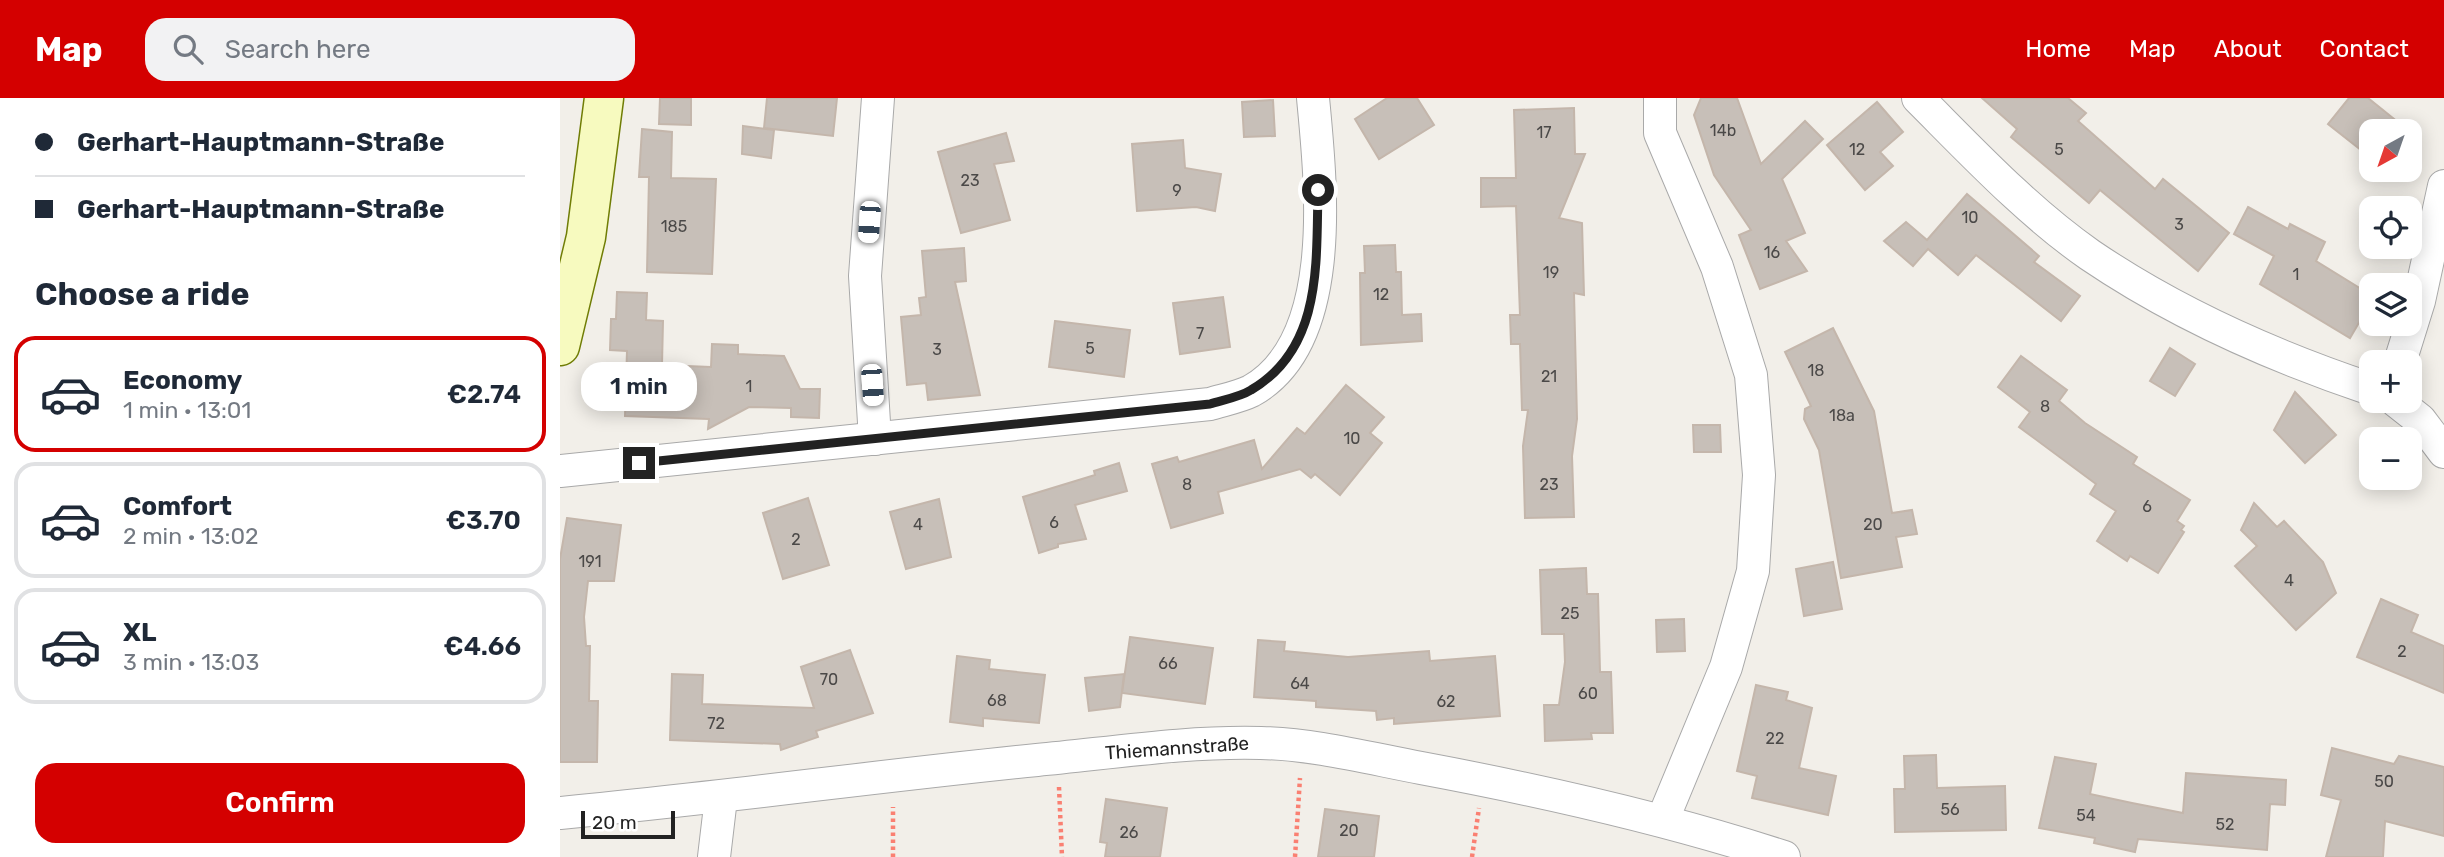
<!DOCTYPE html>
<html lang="en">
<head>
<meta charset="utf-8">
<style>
  :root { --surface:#fff; --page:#f2f2f3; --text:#1f2937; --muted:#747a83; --line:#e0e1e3; --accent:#d40000 }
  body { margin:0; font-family:Rubik,sans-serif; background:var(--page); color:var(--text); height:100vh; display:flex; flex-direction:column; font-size:26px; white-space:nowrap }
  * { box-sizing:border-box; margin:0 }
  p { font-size:23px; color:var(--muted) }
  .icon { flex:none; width:38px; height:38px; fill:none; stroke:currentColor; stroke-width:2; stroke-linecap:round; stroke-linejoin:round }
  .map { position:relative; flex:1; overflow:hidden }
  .drawer { display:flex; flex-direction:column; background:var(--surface); width:560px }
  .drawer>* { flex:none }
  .top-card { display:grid; align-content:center; height:154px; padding:0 35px; background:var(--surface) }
  .needle { width:46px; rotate:220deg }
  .tools { position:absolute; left:1799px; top:21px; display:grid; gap:14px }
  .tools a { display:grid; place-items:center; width:63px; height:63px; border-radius:14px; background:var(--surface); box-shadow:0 4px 18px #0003; font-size:35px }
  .scale { position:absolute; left:21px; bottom:18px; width:94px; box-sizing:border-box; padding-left:7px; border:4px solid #222; border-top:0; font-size:19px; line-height:24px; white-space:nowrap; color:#222; -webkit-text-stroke:5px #fff; paint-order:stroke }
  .end { position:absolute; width:32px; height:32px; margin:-16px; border:9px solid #222; background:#fff; box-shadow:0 0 0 4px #fff }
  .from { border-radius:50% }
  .bubble { position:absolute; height:49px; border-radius:21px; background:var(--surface); box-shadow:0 4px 18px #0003; font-size:23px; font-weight:600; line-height:49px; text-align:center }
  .car { position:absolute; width:21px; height:42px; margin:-21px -10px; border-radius:9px; box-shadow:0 0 5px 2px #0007; background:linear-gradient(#fff 24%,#345 0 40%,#fff 0 76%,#345 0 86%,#fff 0) }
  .top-card b { display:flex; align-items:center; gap:24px; height:66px; font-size:26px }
  .top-card b+b { border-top:2px solid var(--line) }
  .top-card i { width:18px; height:18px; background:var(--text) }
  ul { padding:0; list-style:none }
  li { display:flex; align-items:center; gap:21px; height:116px; margin:0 14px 10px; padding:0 21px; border:4px solid var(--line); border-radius:21px }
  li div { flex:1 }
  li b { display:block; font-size:26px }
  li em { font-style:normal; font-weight:600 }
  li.active { border-color:var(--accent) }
  li>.icon { width:63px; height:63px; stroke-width:1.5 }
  h2 { padding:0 35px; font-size:32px; line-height:84px }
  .button { display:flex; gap:14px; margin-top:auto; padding:14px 35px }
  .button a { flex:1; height:80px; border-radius:21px; background:var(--accent); color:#fff; font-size:28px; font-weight:600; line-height:80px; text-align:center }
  header { display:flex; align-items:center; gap:42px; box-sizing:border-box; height:98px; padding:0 35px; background:var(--accent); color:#fff }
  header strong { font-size:33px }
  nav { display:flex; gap:38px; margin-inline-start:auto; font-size:24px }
  .search { width:490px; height:63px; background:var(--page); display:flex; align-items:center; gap:18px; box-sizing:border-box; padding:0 24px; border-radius:21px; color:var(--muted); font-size:26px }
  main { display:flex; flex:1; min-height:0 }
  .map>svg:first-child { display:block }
  .building { fill:#c7bfb8; stroke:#c4b6ab; stroke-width:2 }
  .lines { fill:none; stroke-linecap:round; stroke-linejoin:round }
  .street-casing { stroke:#a9a9a9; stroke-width:34 }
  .secondary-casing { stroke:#707d05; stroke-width:41 }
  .path { stroke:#fa8072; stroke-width:4.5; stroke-dasharray:3.5 3.5; stroke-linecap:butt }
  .street { stroke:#fff; stroke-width:32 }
  .secondary { stroke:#f7fabf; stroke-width:38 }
  .route { stroke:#222; stroke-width:9 }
  .labels { text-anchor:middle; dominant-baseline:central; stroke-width:6; stroke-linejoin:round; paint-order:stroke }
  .number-label { font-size:16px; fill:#4b4948 }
  .street-label { font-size:19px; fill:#222; stroke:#fff }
</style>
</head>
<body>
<header>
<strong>Map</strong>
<div class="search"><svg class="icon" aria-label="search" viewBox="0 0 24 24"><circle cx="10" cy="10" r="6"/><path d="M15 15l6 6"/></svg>Search here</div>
<nav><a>Home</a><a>Map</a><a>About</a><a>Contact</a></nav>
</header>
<main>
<section class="drawer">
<div class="top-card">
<b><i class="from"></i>Gerhart-Hauptmann-Straße</b>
<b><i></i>Gerhart-Hauptmann-Straße</b>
</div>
<h2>Choose a ride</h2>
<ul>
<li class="active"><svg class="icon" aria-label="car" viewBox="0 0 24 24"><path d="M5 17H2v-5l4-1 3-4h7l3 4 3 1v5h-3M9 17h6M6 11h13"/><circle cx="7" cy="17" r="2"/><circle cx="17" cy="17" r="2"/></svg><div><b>Economy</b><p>1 min · 13:01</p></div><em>€2.74</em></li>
<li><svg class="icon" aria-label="car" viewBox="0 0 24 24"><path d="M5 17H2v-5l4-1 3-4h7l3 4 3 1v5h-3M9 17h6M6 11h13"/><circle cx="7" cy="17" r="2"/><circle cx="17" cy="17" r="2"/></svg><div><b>Comfort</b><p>2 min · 13:02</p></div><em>€3.70</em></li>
<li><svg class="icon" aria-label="car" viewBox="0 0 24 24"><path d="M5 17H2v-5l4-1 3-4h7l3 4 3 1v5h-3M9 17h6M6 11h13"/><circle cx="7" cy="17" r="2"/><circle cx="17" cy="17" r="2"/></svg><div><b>XL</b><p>3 min · 13:03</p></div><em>€4.66</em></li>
</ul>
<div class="button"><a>Confirm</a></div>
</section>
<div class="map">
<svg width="1884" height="759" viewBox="0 0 1884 759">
  <rect width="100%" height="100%" fill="#f2efe9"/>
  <!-- building -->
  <g class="building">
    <polygon points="100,0 131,0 131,27 99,26"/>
    <polygon points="207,0 277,0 273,38 204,30"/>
    <polygon points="827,0 857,0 874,27 819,61 795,21"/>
    <polygon points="1141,0 1177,0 1201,66 1245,23 1263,41 1222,81 1245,135 1226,143 1247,173 1200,191 1179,137 1191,132 1154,77 1134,17"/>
    <polygon points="1422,0 1508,0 1526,15 1518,23 1595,91 1603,81 1669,135 1638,173 1540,92 1529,105 1451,39 1457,31"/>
    <polygon points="1789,0 1808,0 1849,33 1811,33 1811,60 1768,26"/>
    <polygon points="713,2 715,38 684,39 682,4"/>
    <polygon points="1317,4 1343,34 1320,54 1333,68 1305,92 1267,47"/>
    <polygon points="1014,10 1015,56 1025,56 999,120 1022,125 1024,197 1014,195 1017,321 1012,358 1014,419 965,420 963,348 968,312 962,312 960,246 951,246 950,217 960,217 956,108 921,109 921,80 956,80 954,12"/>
    <polygon points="183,28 214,32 211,60 182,56"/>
    <polygon points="82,31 112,34 111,80 156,81 152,176 87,174 89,79 79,79"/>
    <polygon points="446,35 454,63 434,66 450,122 401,135 378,54"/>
    <polygon points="623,42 625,70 661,76 655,113 636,109 577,113 572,46"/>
    <polygon points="1407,96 1479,158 1474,164 1520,198 1501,223 1416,157 1398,177 1368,151 1353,168 1324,143 1346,124 1367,142"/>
    <polygon points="1688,109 1728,131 1730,126 1765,144 1756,163 1811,197 1811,204 1790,240 1700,186 1714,158 1674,136"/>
    <polygon points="835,147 836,174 841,174 842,217 861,216 862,243 801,247 800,175 805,175 804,148"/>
    <polygon points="404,150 406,183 395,184 420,297 368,302 366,285 347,287 341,219 361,217 359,200 366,199 362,153"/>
    <polygon points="57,194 87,195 86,222 103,223 102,267 151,269 152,246 178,247 178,256 224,258 240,291 260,291 259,320 231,319 231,310 189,309 148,331 149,321 65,318 67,253 50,252 51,221 56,221"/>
    <polygon points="663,199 670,249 620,256 613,205"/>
    <polygon points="495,223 570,232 564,279 489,269"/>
    <polygon points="1273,230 1314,313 1332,415 1352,412 1357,436 1336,439 1342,469 1281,480 1259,352 1244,321 1245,311 1251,308 1225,254"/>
    <polygon points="1610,250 1635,266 1615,298 1590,283"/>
    <polygon points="1461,258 1507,292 1499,303 1525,325 1577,359 1573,366 1630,402 1617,423 1624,428 1621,432 1624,434 1598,475 1570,458 1567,463 1537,443 1556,413 1530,396 1536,386 1459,329 1470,314 1438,289"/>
    <polygon points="786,287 824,319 810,335 822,345 780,397 755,376 751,380 740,371 658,394 663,415 611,430 592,366 617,359 619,364 694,342 702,371 737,330 745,336"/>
    <polygon points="1735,294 1776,337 1745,365 1714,332"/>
    <polygon points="1133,327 1160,327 1161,354 1134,354"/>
    <polygon points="559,365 567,393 515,407 526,441 498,446 498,449 479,455 463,399 535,377 534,373"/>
    <polygon points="248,400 269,467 223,481 203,415"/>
    <polygon points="379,401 391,459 346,471 330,414"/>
    <polygon points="1694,405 1717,429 1724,423 1763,464 1776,495 1736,532 1675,468 1697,448 1681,432"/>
    <polygon points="7,420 61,427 54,483 28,483 24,519 26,548 30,548 29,603 38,603 37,664 0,664 0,461"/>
    <polygon points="1273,464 1282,511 1244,518 1236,471"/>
    <polygon points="1026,470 1027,496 1038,496 1040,574 1051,574 1053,635 1031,635 1032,641 985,643 984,607 999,607 1005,564 1004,536 982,536 980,472"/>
    <polygon points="1821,501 1858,517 1851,534 1884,548 1884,595 1797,559"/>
    <polygon points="1124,521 1125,553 1097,554 1096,522"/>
    <polygon points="570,539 653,550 645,606 562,595"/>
    <polygon points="698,542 725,544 724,553 788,559 869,553 870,563 935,558 940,618 834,626 834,620 817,622 816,613 756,609 756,603 694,599"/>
    <polygon points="290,552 313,615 256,633 258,639 221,652 220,646 110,642 112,576 143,577 142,606 254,610 241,569"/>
    <polygon points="397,558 430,562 429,571 485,577 479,625 423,620 423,628 390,624"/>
    <polygon points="564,576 560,609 529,613 525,580"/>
    <polygon points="1196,587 1228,594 1226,602 1252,610 1239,670 1276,678 1268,717 1192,700 1197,678 1177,673"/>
    <polygon points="1772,650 1834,666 1839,658 1884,669 1884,738 1825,723 1823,759 1766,759 1781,702 1761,697"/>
    <polygon points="1376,657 1377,690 1445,688 1446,732 1335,734 1334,691 1345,691 1344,658"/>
    <polygon points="1495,659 1536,666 1530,696 1572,705 1623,715 1626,675 1726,682 1725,707 1710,706 1707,752 1578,741 1575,754 1534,745 1535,740 1479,730"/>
    <polygon points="546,701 607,710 600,759 545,759 547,745 540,744"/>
    <polygon points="765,711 819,718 814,759 758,759"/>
  </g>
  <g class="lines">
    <!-- street casing -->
    <g class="street-casing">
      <g id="street">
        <polyline points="1100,0 1100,35 1157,169 1191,277 1199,377 1193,473 1166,569 1103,721"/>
        <path d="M1358 0C1412 54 1467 113 1530 157 1617 216 1712 258 1811 291"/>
        <polyline points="1840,264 1859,203 1884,88"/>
        <polyline points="1836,303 1860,322 1884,354"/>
        <polyline points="315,341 305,178 318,0"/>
        <path d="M0 373 650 306C663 302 679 299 691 293 779 244 761 85 753 0"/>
        <path d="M0 715C159 700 318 678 477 662 551 655 627 643 701 645 754 646 808 660 861 670 984 693 1105 720 1224 759"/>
        <polyline points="154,759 161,700"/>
      </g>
    </g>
    <!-- secondary casing -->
    <g class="secondary-casing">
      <polyline id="secondary" points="0,248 26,139 44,0"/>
    </g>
    <!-- path -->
    <g class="path">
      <polyline points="499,689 502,759"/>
      <polyline points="333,759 333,709"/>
      <polyline points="735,759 740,680"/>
      <polyline points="912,759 919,710"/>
    </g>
    <!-- street -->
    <use href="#street" class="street"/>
    <!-- secondary -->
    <use href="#secondary" class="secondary"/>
  </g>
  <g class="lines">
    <!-- route -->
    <path class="route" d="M79 365 650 306C663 302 680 299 691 292 763 250 756 164 758 92"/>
  </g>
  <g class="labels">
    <!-- number labels -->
    <g class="number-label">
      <text x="1163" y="32">14b</text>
      <text x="984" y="34">17</text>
      <text x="1297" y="51">12</text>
      <text x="1499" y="51">5</text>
      <text x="410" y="82">23</text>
      <text x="617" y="92">9</text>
      <text x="1410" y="119">10</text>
      <text x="1619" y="126">3</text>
      <text x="114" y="128">185</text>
      <text x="1212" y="154">16</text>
      <text x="991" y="174">19</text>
      <text x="1736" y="176">1</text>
      <text x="821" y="196">12</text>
      <text x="640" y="235">7</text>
      <text x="530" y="250">5</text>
      <text x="377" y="251">3</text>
      <text x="1256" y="272">18</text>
      <text x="989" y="278">21</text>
      <text x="189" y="288">1</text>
      <text x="1485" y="308">8</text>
      <text x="1282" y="317">18a</text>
      <text x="792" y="340">10</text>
      <text x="627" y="386">8</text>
      <text x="989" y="386">23</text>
      <text x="1587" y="408">6</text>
      <text x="494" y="424">6</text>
      <text x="358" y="426">4</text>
      <text x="1313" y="426">20</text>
      <text x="236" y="441">2</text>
      <text x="30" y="463">191</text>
      <text x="1729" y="482">4</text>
      <text x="1010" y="515">25</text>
      <text x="1842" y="553">2</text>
      <text x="608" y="565">66</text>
      <text x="269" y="581">70</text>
      <text x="740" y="585">64</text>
      <text x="1028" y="595">60</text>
      <text x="437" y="602">68</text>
      <text x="886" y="603">62</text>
      <text x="156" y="625">72</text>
      <text x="1215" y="640">22</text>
      <text x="1824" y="683">50</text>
      <text x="1390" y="711">56</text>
      <text x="1526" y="717">54</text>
      <text x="1665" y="726">52</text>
      <text x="789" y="732">20</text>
      <text x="569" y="734">26</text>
    </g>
    <!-- street labels -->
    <g class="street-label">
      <text transform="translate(617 650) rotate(-4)">Thiemannstraße</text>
    </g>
  </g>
</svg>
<div class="tools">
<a><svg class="needle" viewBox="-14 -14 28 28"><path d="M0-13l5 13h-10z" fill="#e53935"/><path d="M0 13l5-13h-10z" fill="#747a83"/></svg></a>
<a><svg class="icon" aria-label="locate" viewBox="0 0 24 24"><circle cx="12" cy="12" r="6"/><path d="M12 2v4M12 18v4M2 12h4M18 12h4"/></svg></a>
<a><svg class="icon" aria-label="layers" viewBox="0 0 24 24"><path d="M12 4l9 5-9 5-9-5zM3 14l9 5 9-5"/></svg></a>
<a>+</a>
<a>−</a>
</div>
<div class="scale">20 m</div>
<i class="end from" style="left:758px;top:92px"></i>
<i class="end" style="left:79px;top:365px"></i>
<div class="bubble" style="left:21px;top:264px;width:116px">1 min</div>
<i class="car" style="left:309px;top:124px;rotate:184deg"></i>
<i class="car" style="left:312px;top:287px;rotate:176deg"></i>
</div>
</main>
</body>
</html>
